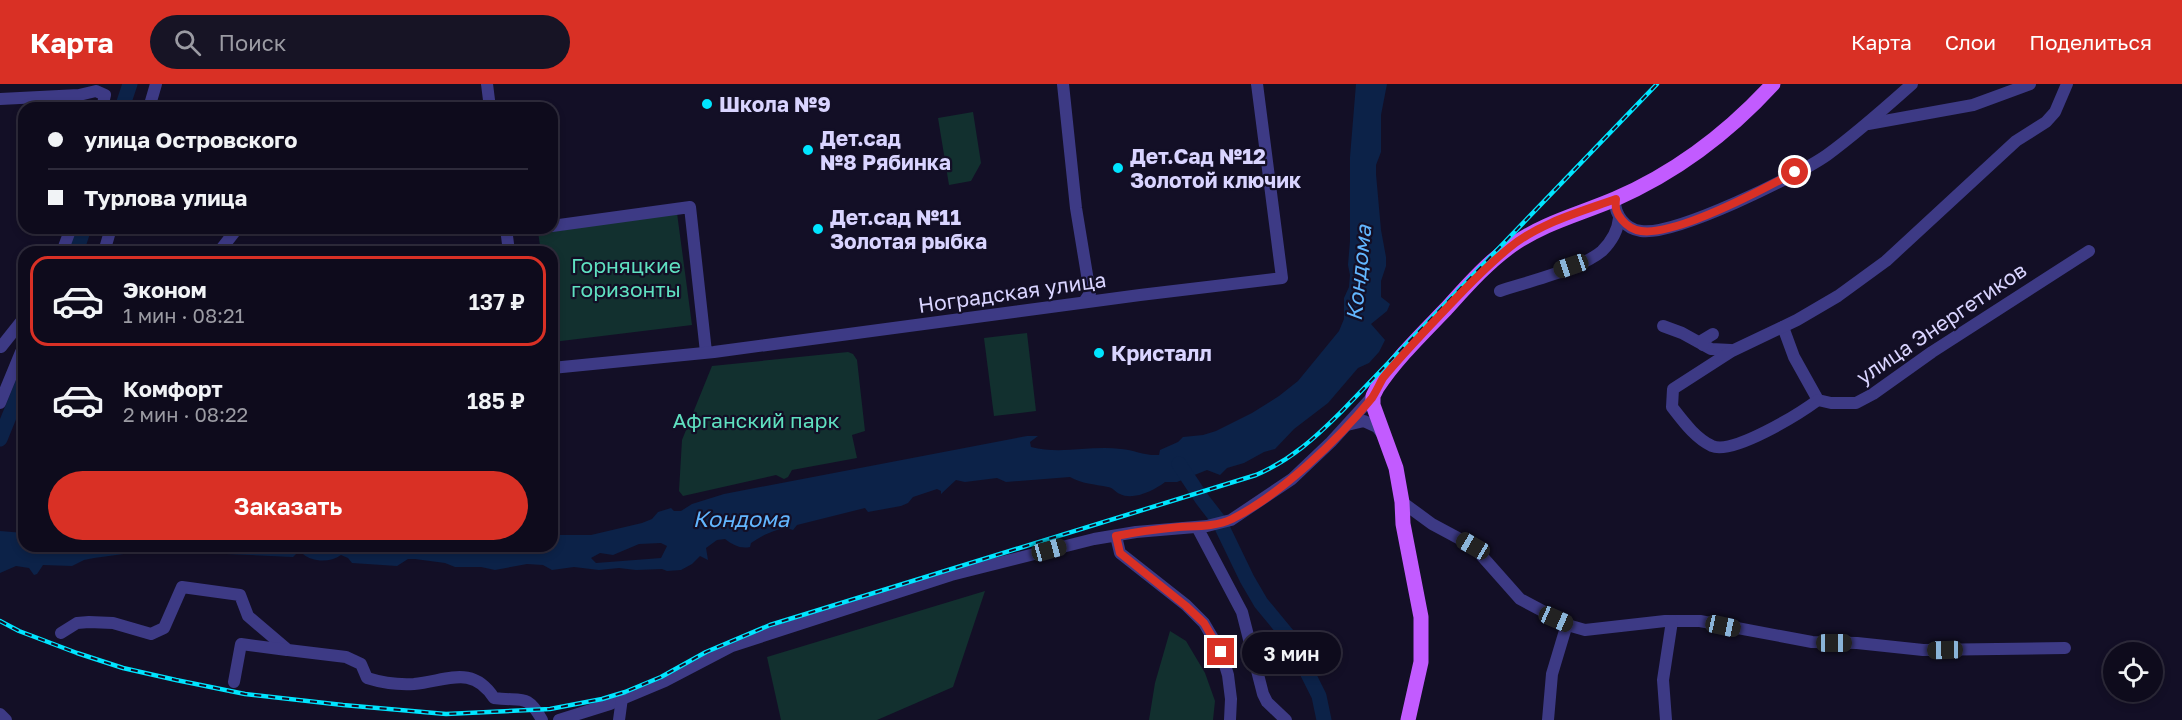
<!DOCTYPE html>
<html lang="ru">
<head>
<meta charset="utf-8">
<style>
  :root { --surface:#0e0b1c; --page:#171425; --text:#f1f3f6; --muted:#9b9ba3; --line:#2e2b3b; --accent:#d93025 }
  body { margin:0; font-family:"Golos Text",sans-serif; background:var(--page); color:var(--text); height:100vh; display:flex; flex-direction:column; font-size:22px; white-space:nowrap }
  * { box-sizing:border-box; margin:0 }
  p { font-size:20px; color:var(--muted) }
  .icon { flex:none; width:33px; height:33px; fill:none; stroke:currentColor; stroke-width:2; stroke-linecap:round; stroke-linejoin:round }
  .map { position:relative; flex:1; overflow:hidden }
  .sheet { position:absolute; left:18px; top:162px; width:540px; height:306px; display:flex; flex-direction:column; background:var(--surface); border-radius:18px; box-shadow:0 3px 9px #0003,0 0 0 2px var(--line) }
  .sheet>* { flex:none }
  .hud { position:absolute; left:18px; top:18px; width:540px; height:132px; border-radius:18px; box-shadow:0 3px 9px #0003,0 0 0 2px var(--line); display:grid; align-content:center; height:132px; padding:0 30px; background:var(--surface) }
  .tools { position:absolute; left:2103px; top:558px; display:grid; gap:12px }
  .tools a { display:grid; place-items:center; width:60px; height:60px; border-radius:50%; background:var(--surface); box-shadow:0 3px 9px #0003,0 0 0 2px var(--line); font-size:30px }
  .end { position:absolute; width:27px; height:27px; margin:-14px; border:8px solid #d93025; background:#fff; box-shadow:0 0 0 3px #fff }
  .from { border-radius:50% }
  .bubble { position:absolute; height:42px; border-radius:21px; background:var(--surface); box-shadow:0 3px 9px #0003,0 0 0 2px var(--line); font-size:20px; font-weight:600; line-height:42px; text-align:center }
  .car { position:absolute; width:18px; height:36px; margin:-18px -9px; border-radius:8px; box-shadow:0 0 4px 2px #0007; background:linear-gradient(#222 24%,#8ab4d8 0 40%,#222 0 76%,#8ab4d8 0 86%,#222 0) }
  .hud b { display:flex; align-items:center; gap:21px; height:57px; font-size:22px }
  .hud b+b { border-top:2px solid var(--line) }
  .hud i { width:15px; height:15px; background:var(--text) }
  ul { padding:10px 0 0; list-style:none }
  li { display:flex; align-items:center; gap:18px; height:90px; margin:0 12px 9px; padding:0 18px; border:3px solid transparent; border-radius:18px }
  li div { flex:1 }
  li b { display:block; font-size:22px }
  li em { font-style:normal; font-weight:600 }
  li.selected { border-color:var(--accent) }
  li>.icon { width:54px; height:54px; stroke-width:1.5 }
  .cta { display:flex; gap:12px; margin-top:auto; padding:12px 30px }
  .cta a { flex:1; height:69px; border-radius:36px; background:var(--accent); color:#fff; font-size:24px; font-weight:600; line-height:69px; text-align:center }
  header { display:flex; align-items:center; gap:36px; box-sizing:border-box; height:84px; padding:0 30px; background:var(--accent); color:#fff }
  header strong { font-size:28px }
  nav { display:flex; gap:33px; margin-inline-start:auto; font-size:21px }
  .search { width:420px; height:54px; background:var(--page); display:flex; align-items:center; gap:15px; box-sizing:border-box; padding:0 21px; border-radius:33px; color:var(--muted); font-size:22px }
  .map>svg:first-child { display:block }
  .green { fill:#12302f }
  .water { fill:#0c2248; fill-rule:evenodd }
  .lines { fill:none; stroke-linecap:round; stroke-linejoin:round }
  .river { stroke:#0c2248; stroke-width:15 }
  .minor { stroke:#3d3a85; stroke-width:12 }
  .major { stroke:#c25bff; stroke-width:15 }
  .rail-casing { stroke:#00e5ff; stroke-width:4.5 }
  .rail { stroke:#130f26; stroke-width:2; stroke-dasharray:7; stroke-linecap:butt }
  .route { stroke:#d93025; stroke-width:8 }
  .poi-dot { fill:#00e5ff; stroke:#130f26; stroke-width:2 }
  .labels { text-anchor:middle; dominant-baseline:central; stroke-width:4.5; stroke-linejoin:round; paint-order:stroke }
  .poi-label { font-size:21px; font-weight:bold; fill:#d9d4ff; stroke:#130f26; text-anchor:start }
  .park-label { font-size:21px; fill:#5fe0c0; stroke:#130f26 }
  .street-label { font-size:21px; fill:#d9d4ff; stroke:#130f26 }
  .water-label { font-size:22px; font-style:italic; fill:#62b6ff; stroke:#130f26 }
</style>
</head>
<body>
<header>
<strong>Карта</strong>
<div class="search"><svg class="icon" aria-label="search" viewBox="0 0 24 24"><circle cx="10" cy="10" r="6"/><path d="M15 15l6 6"/></svg>Поиск</div>
<nav><a>Карта</a><a>Слои</a><a>Поделиться</a></nav>
</header>
<div class="map">
<svg width="2182" height="636" viewBox="0 0 2182 636">
  <rect width="100%" height="100%" fill="#130f26"/>
  <!-- green -->
  <g class="green">
    <polygon points="973,28 981,79 971,97 949,101 938,34"/>
    <polygon points="677,129 692,241 553,258 552,168 541,168 538,148"/>
    <polygon points="1027,249 1036,327 994,332 984,254"/>
    <polygon points="848,268 853,270 857,276 865,347 852,351 857,374 792,386 788,393 784,395 776,391 683,412 679,407 682,356 712,282"/>
    <polygon points="985,507 953,603 877,636 781,636 767,573"/>
    <polygon points="1170,547 1186,557 1205,589 1215,617 1213,636 1149,636 1155,599"/>
  </g>
  <!-- water -->
  <g class="water">
    <path d="M1356 0H1387L1381 31V68L1376 81V90L1381 146 1386 173V182L1381 197V213L1390 220 1387 227 1371 240 1385 256 1379 268 1369 279 1358 284 1328 319 1294 345 1275 365 1264 368 1244 379 1227 384 1220 391 1207 386 1177 398H1165C1155 406 1133 417 1120 410 1115 408 1114 404 1108 403 1094 400 1082 400 1070 393L1006 398 997 394 965 398 956 396 941 410V407L937 405 913 413 908 419 901 422 868 428 865 424 797 441 793 446C781 441 761 452 751 459L750 463C740 465 733 461 725 455L717 456 706 464 708 476 700 472 692 480 681 486 667 487 662 485 636 486 619 484 599 486 574 483 552 486 543 481 527 480 495 486 481 483H455L445 479 415 475H408L397 482 352 479 348 474 341 471C330 479 312 478 303 470H296L293 473 226 470 221 465 209 462H552V451H591L642 439 652 435 658 428 671 424 674 427H681L692 420 724 410 1027 352H1038L1030 358 1031 363C1061 371 1091 361 1121 365 1134 366 1145 372 1159 371L1160 366 1178 358 1183 353 1203 351 1216 347 1252 329 1279 312 1298 297 1339 247 1344 235V214L1349 203 1350 191 1348 181 1350 157V73ZM661 459 667 462 661 474 596 479 591 474 600 469 613 471 639 460Z"/>
    <polygon points="0,447 24,449 24,462 204,462 188,468 131,469 94,474 84,476 72,482 43,481 37,490 34,491 29,484 16,482 0,489"/>
  </g>
  <g class="lines">
    <!-- river -->
    <g class="river">
      <polyline points="122,24 130,0"/>
      <polyline points="76,168 84,144"/>
      <polyline points="0,355 24,296"/>
      <polyline points="1179,380 1202,415 1219,437 1247,495 1261,519 1299,565 1308,590 1319,612 1324,636"/>
    </g>
    <!-- minor -->
    <g class="minor">
      <polyline points="487,0 490,24"/>
      <polyline points="1063,0 1076,124 1090,209 1084,218"/>
      <polyline points="0,15 79,11 96,7 105,11 102,24"/>
      <polyline points="149,24 156,0"/>
      <polyline points="1868,40 1973,21 2030,0"/>
      <path d="M1615 115C1614 130 1625 145 1641 147 1675 152 1797 92 1827 71 1857 49 1884 25 1912 0"/>
      <polyline points="552,142 690,123 706,268"/>
      <polyline points="506,144 509,168"/>
      <polyline points="62,168 71,144"/>
      <polyline points="104,168 111,144"/>
      <polyline points="221,168 222,164 236,146 231,144"/>
      <path d="M1500 207C1527 198 1581 185 1602 167 1611 158 1618 146 1619 134"/>
      <polyline points="1663,242 1682,249 1711,265 1731,266"/>
      <polyline points="1783,243 1794,273 1818,316 1831,319 1856,319 1873,310 1932,268 2089,167"/>
      <polyline points="1703,261 1703,256 1713,250"/>
      <polyline points="1,263 24,234"/>
      <polyline points="552,284 714,268 1140,211 1282,194 1257,0"/>
      <path d="M1818 316C1799 330 1733 371 1712 362 1695 354 1683 337 1672 323L1673 305 1732 267 1797 236 1838 212 1886 177 2016 57 2046 38 2055 28 2067 0"/>
      <polyline points="0,319 21,268"/>
      <polyline points="1347,341 1364,337 1377,343 1384,352"/>
      <polyline points="1402,418 1432,440 1473,462 1520,515 1571,542 1585,546 1665,537 1700,537 1812,558 1857,559 1923,566 2065,564"/>
      <polyline points="1197,443 1242,528 1263,610 1267,618 1286,636"/>
      <polyline points="1116,452 1120,469 1186,521 1204,539 1221,568 1228,591 1231,615 1230,636"/>
      <path d="M61 549 77 539 89 538 113 539 151 550 164 544 182 503 240 511 248 532 288 566 346 573 361 580 367 594C383 599 397 601 414 600 447 597 472 580 494 614 521 618 527 608 542 636"/>
      <polyline points="234,598 241,560 287,566"/>
      <polyline points="0,630 6,636"/>
      <polyline points="559,636 610,620 665,597 732,562 951,491 1094,455 1136,448 1207,442 1231,436 1292,395 1331,358 1373,312"/>
      <polyline points="619,636 622,614"/>
      <polyline points="1548,636 1552,590 1567,540"/>
      <polyline points="1666,636 1663,596 1672,537"/>
    </g>
    <!-- major -->
    <path class="major" d="M1408 636 1421 578V533L1403 440 1402 418 1396 384 1373 321V312L1377 304C1396 275 1422 250 1446 225 1466 203 1487 179 1511 162 1543 139 1580 130 1615 115 1675 89 1729 48 1773 0"/>
    <!-- rail casing -->
    <g class="rail-casing">
      <path id="rail" d="M0 537 19 547 77 569 123 584 176 596 245 610 343 621 446 630 550 625 602 615 625 608 661 593 706 568 770 541 1256 391C1291 376 1315 354 1342 327L1657 0"/>
    </g>
    <!-- rail -->
    <use href="#rail" class="rail"/>
  </g>
  <g class="lines">
    <!-- route -->
    <path class="route" d="M1221 568 1204 539 1186 522 1120 469 1116 452C1136 448 1157 445 1179 443 1196 442 1215 443 1232 435 1280 411 1338 356 1372 314 1376 308 1379 301 1383 294 1401 272 1421 251 1441 230 1463 207 1484 184 1509 164 1539 139 1580 128 1616 115 1615 124 1616 129 1622 136 1627 142 1633 146 1641 147 1676 152 1762 106 1795 88"/>
  </g>
  <!-- markers -->
  <g class="poi-dot">
    <circle cx="707" cy="20" r="6"/>
    <circle cx="808" cy="66" r="6"/>
    <circle cx="1118" cy="84" r="6"/>
    <circle cx="818" cy="145" r="6"/>
    <circle cx="1099" cy="269" r="6"/>
  </g>
  <g class="labels">
    <!-- poi labels -->
    <g class="poi-label">
      <text x="719" y="20">Школа №9</text>
      <text x="820" y="54">Дет.сад<tspan x="820" dy="24">№8 Рябинка</tspan></text>
      <text x="1130" y="72">Дет.Сад №12<tspan x="1130" dy="24">Золотой ключик</tspan></text>
      <text x="830" y="133">Дет.сад №11<tspan x="830" dy="24">Золотая рыбка</tspan></text>
      <text x="1111" y="269">Кристалл</text>
    </g>
    <!-- park labels -->
    <g class="park-label">
      <text x="626" y="181">Горняцкие<tspan x="626" dy="24">горизонты</tspan></text>
      <text x="756" y="336">Афганский парк</text>
    </g>
    <!-- street labels -->
    <g class="street-label">
      <text transform="translate(1012 208) rotate(-8)">Ноградская улица</text>
      <text transform="translate(1941 239) rotate(-34)">улица Энергетиков</text>
    </g>
    <!-- water labels -->
    <g class="water-label">
      <text transform="translate(1358 189) rotate(-84)">Кондома</text>
      <text x="741" y="434">Кондома</text>
    </g>
  </g>
</svg>
<div class="tools">
<a><svg class="icon" aria-label="locate" viewBox="0 0 24 24"><circle cx="12" cy="12" r="6"/><path d="M12 2v4M12 18v4M2 12h4M18 12h4"/></svg></a>
</div>
<i class="end from" style="left:1795px;top:88px"></i>
<i class="end" style="left:1221px;top:568px"></i>
<div class="bubble" style="left:1242px;top:548px;width:99px">3 мин</div>
<i class="car" style="left:1571px;top:182px;rotate:251deg"></i>
<i class="car" style="left:1473px;top:462px;rotate:300deg"></i>
<i class="car" style="left:1049px;top:466px;rotate:75deg"></i>
<i class="car" style="left:1556px;top:535px;rotate:114deg"></i>
<i class="car" style="left:1723px;top:542px;rotate:102deg"></i>
<i class="car" style="left:1834px;top:559px;rotate:90deg"></i>
<i class="car" style="left:1945px;top:566px;rotate:269deg"></i>
<div class="hud">
<b><i class="from"></i>улица Островского</b>
<b><i></i>Турлова улица</b>
</div>
<section class="sheet">
<ul>
<li class="selected"><svg class="icon" aria-label="car" viewBox="0 0 24 24"><path d="M5 17H2v-5l4-1 3-4h7l3 4 3 1v5h-3M9 17h6M6 11h13"/><circle cx="7" cy="17" r="2"/><circle cx="17" cy="17" r="2"/></svg><div><b>Эконом</b><p>1 мин · 08:21</p></div><em>137 ₽</em></li>
<li><svg class="icon" aria-label="car" viewBox="0 0 24 24"><path d="M5 17H2v-5l4-1 3-4h7l3 4 3 1v5h-3M9 17h6M6 11h13"/><circle cx="7" cy="17" r="2"/><circle cx="17" cy="17" r="2"/></svg><div><b>Комфорт</b><p>2 мин · 08:22</p></div><em>185 ₽</em></li>
</ul>
<div class="cta"><a>Заказать</a></div>
</section>
</div>
</body>
</html>
